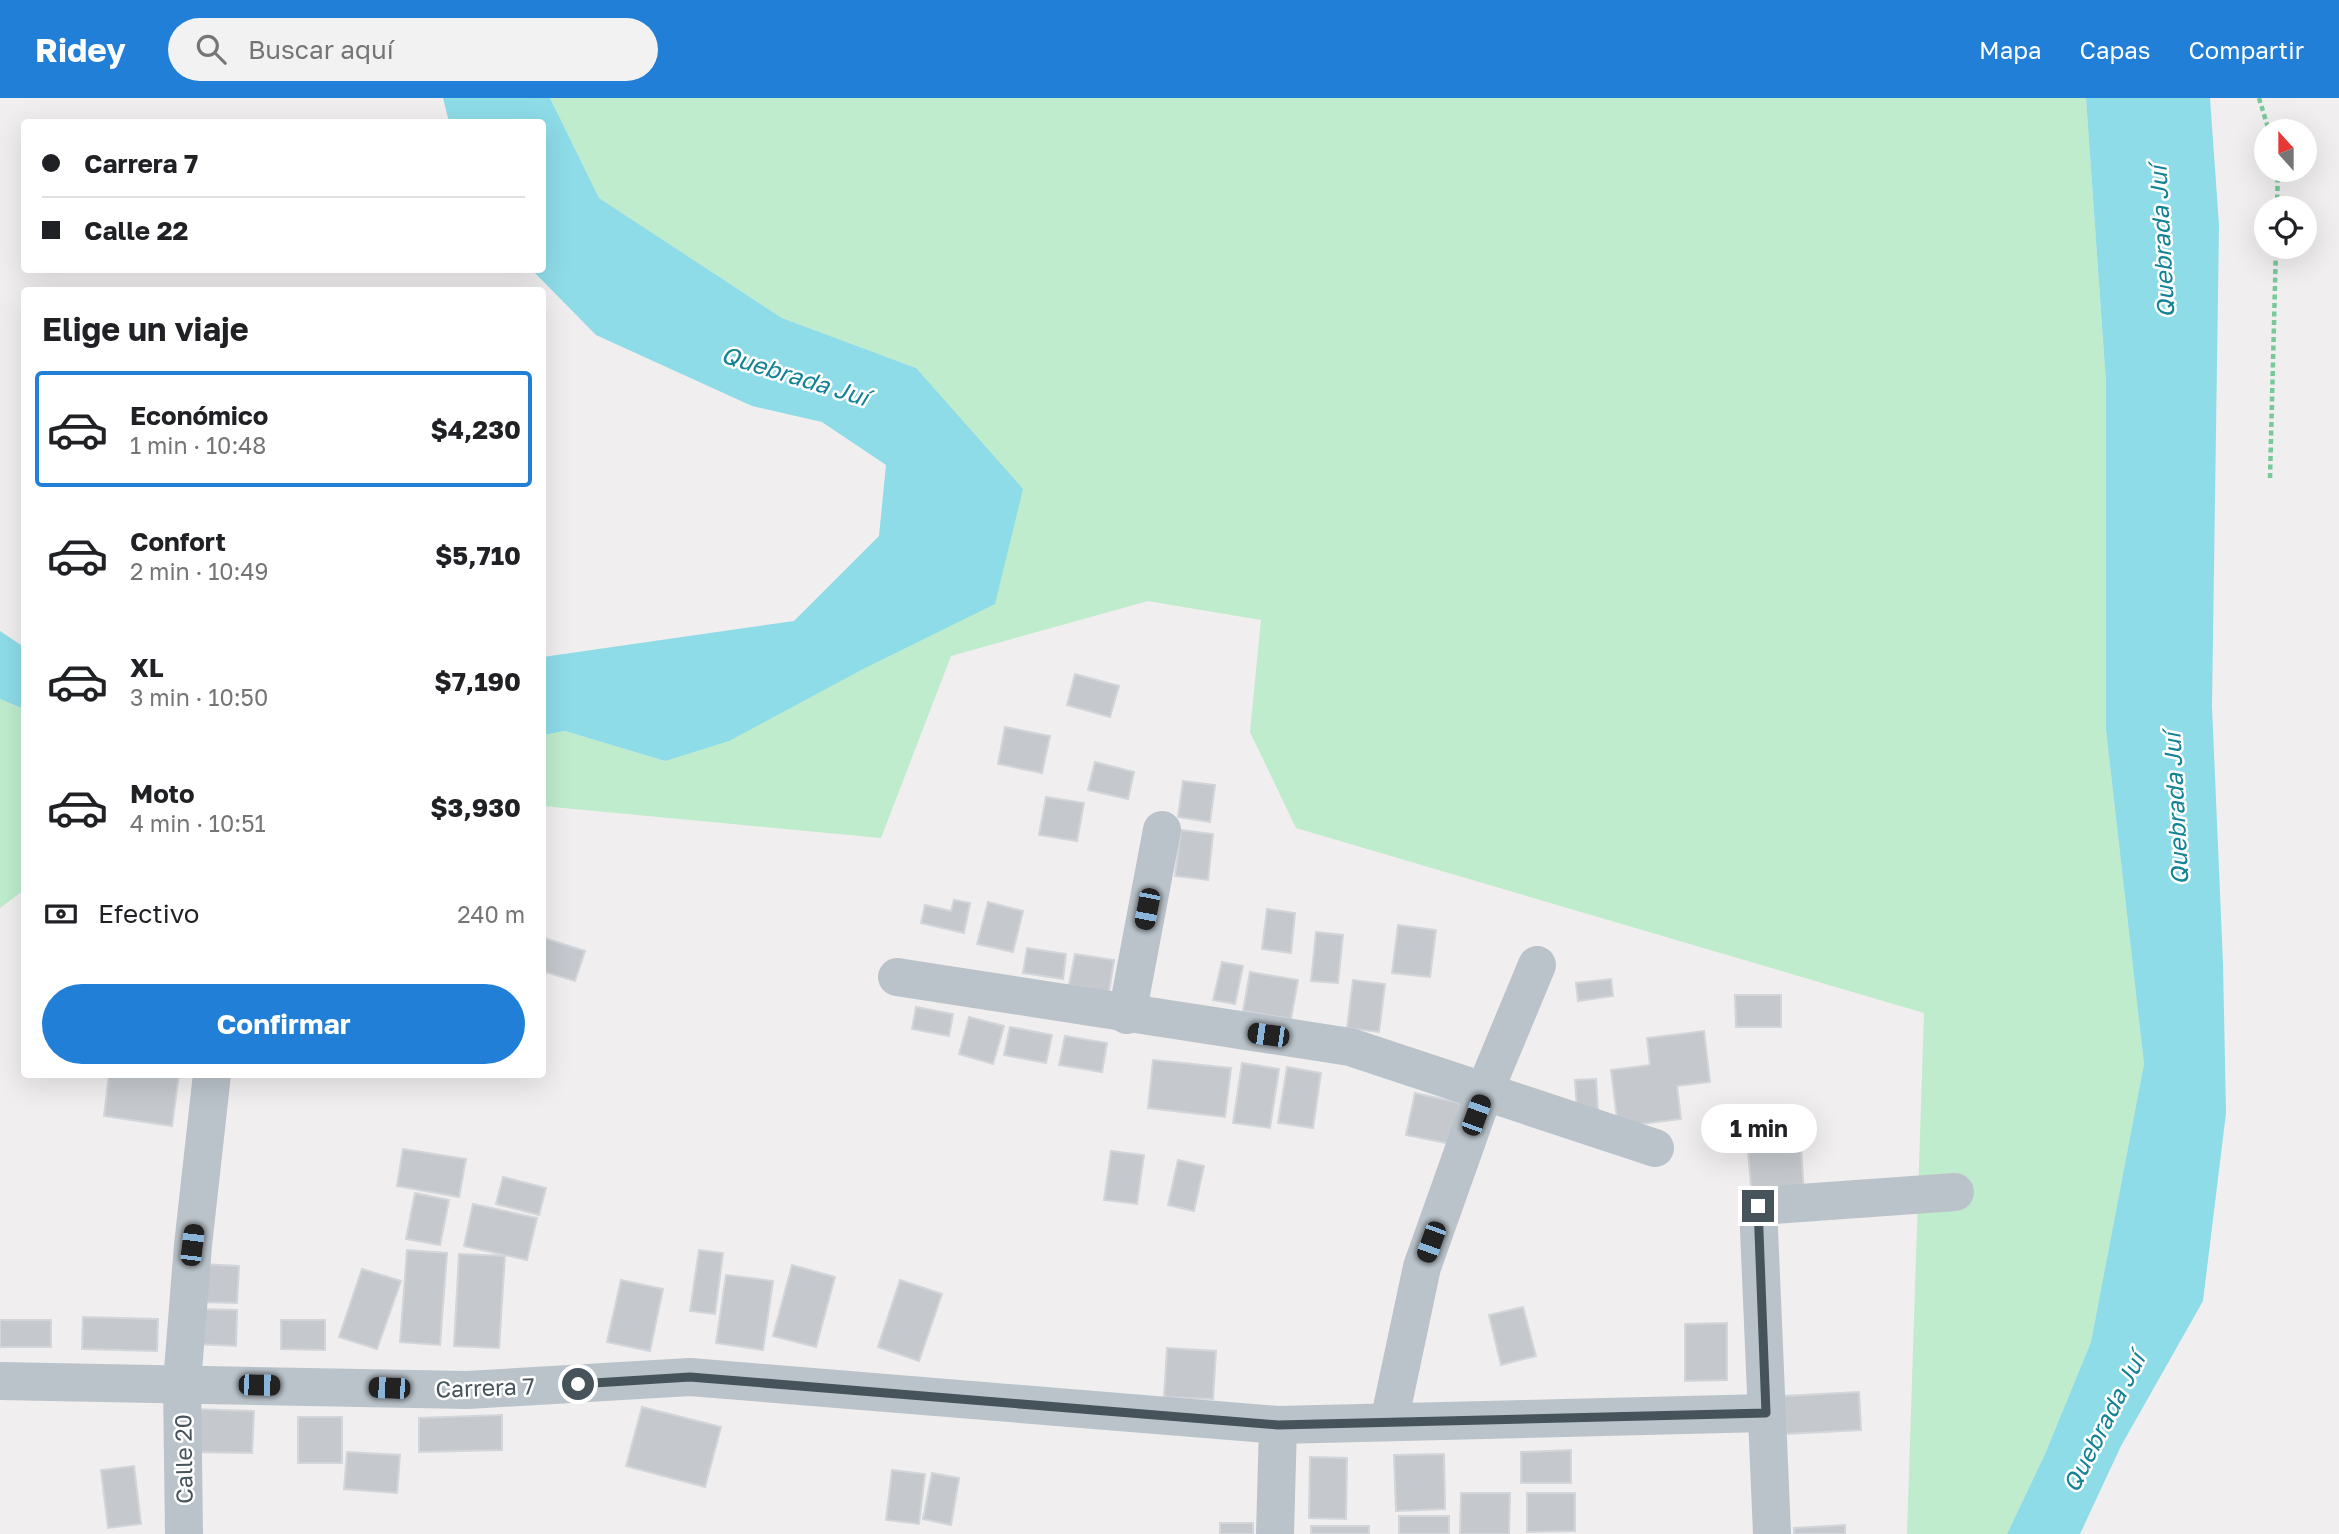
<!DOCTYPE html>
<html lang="es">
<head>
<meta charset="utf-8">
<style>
  :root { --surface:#fff; --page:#f2f2f2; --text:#202124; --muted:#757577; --line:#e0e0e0; --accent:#217fd7 }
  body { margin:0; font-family:"Golos Text",sans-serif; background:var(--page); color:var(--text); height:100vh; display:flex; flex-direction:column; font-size:26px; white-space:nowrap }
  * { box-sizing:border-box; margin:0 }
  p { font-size:23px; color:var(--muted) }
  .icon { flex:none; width:38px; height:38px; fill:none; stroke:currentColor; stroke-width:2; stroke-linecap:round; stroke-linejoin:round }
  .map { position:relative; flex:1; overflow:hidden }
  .panel { position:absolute; left:21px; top:189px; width:525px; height:791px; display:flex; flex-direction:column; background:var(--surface); border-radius:7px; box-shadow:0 7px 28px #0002 }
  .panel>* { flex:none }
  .top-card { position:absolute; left:21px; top:21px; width:525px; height:154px; border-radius:7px; box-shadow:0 7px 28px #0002; display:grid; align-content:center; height:154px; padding:0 21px; background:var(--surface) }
  .needle { width:46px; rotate:339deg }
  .buttons { position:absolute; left:2254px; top:21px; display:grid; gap:14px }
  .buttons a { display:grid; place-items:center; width:63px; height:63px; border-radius:50%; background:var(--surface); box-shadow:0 7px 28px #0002; font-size:35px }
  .end { position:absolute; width:32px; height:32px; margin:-16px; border:9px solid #47535a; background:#fff; box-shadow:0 0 0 4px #fff }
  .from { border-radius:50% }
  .bubble { position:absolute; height:49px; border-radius:24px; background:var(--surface); box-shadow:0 7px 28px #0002; font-size:23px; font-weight:700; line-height:49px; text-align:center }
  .car { position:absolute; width:21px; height:42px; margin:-21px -10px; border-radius:9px; box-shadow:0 0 5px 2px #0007; background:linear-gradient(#222 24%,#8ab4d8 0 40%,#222 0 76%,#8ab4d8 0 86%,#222 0) }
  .top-card b { display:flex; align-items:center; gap:24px; height:66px; font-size:26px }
  .top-card b+b { border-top:2px solid var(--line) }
  .top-card i { width:18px; height:18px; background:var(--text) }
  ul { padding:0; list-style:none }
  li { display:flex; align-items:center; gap:21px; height:116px; margin:0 14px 10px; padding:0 7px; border:4px solid transparent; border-radius:7px }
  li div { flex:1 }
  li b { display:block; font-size:26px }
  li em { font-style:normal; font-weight:700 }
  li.current { border-color:var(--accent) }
  li>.icon { width:63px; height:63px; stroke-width:1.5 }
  h2 { padding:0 21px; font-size:32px; line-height:84px }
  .pay { display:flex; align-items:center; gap:18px; height:77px; padding:0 21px; font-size:26px }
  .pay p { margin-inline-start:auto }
  .primary-button { display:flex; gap:14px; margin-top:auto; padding:14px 21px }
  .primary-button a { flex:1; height:80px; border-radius:42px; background:var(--accent); color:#fff; font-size:28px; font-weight:700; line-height:80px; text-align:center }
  header { display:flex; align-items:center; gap:42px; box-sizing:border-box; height:98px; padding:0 35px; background:var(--accent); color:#fff }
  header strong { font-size:33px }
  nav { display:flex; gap:38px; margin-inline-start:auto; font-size:24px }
  .search { width:490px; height:63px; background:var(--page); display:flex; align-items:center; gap:18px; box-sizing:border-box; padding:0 24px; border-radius:38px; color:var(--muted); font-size:26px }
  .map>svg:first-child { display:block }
  .green { fill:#beeccc }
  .water { fill:#8ddce8 }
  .building { fill:#c5c9cd; stroke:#d2d5d9; stroke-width:2 }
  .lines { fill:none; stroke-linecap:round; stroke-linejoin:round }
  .path { stroke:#77c99a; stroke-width:4.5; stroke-dasharray:5 3.5; stroke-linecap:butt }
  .minor { stroke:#bac3ca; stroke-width:38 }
  .route { stroke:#47535a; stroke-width:9 }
  .labels { text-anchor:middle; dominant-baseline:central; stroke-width:5; stroke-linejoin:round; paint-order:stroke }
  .street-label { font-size:23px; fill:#47535a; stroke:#fff }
  .water-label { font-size:24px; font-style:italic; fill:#128294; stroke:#fff }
</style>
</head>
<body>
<header>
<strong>Ridey</strong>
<div class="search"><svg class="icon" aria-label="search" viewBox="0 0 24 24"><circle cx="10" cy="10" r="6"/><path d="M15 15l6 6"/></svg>Buscar aquí</div>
<nav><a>Mapa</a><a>Capas</a><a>Compartir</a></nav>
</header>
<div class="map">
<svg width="2339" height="1436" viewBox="0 0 2339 1436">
  <rect width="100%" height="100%" fill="#f0eeee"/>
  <!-- green -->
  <g class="green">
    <polygon points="550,0 2086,0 2106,285 2106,632 2144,966 2091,1244 2045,1356 2007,1436 1907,1436 1924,915 1296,730 1250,634 1261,522 1148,503 951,558 881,740 543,708 543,637 565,633 665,663 994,506 916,270 782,220 599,100"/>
    <polygon points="0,601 24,611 24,792 0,810"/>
  </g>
  <!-- water -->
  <g class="water">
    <polygon points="443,0 550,0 599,100 782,220 916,270 1023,391 995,506 865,570 729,643 665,663 565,633 543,637 543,559 794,523 879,438 886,367 822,324 752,308 596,237 532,172 542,172 542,24 449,24"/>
    <polygon points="2086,0 2210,0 2219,127 2212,608 2223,866 2226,1015 2203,1203 2121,1348 2080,1436 2007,1436 2045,1356 2091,1244 2144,966 2106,632 2106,285"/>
    <polygon points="0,533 24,549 24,611 0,601"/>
  </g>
  <!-- building -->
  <g class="building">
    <polygon points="1075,576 1119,588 1110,619 1067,607"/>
    <polygon points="1005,629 1050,638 1042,675 998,666"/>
    <polygon points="1095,664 1134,674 1128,701 1088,692"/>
    <polygon points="1183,683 1215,687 1210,724 1178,719"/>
    <polygon points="1046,699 1084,705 1077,743 1039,737"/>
    <polygon points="1181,732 1213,736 1208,782 1175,778"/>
    <polygon points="954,802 970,805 964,835 921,825 925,807 951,813"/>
    <polygon points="988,804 1023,813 1013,854 977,846"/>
    <polygon points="1267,811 1295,815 1291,855 1262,851"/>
    <polygon points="1398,827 1436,832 1430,879 1392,875"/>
    <polygon points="1316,834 1343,837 1338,885 1311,883"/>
    <polygon points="544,840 585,853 575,883 542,873"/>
    <polygon points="1027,850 1066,856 1063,881 1023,875"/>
    <polygon points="1075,856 1114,862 1109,894 1069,887"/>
    <polygon points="1222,864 1243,868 1235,906 1213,902"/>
    <polygon points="1250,874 1298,882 1291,921 1243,913"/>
    <polygon points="1611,881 1613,898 1578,903 1576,885"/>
    <polygon points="1353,882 1385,886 1379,934 1347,930"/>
    <polygon points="1735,897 1781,897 1781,929 1736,929"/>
    <polygon points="916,909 953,916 949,938 912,931"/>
    <polygon points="969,919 1004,928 993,966 959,956"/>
    <polygon points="1010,929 1052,937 1046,965 1004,957"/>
    <polygon points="1704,933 1710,984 1677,988 1681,1021 1618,1029 1611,972 1650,967 1647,940"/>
    <polygon points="1065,938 1107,945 1102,974 1059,967"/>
    <polygon points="1153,962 1231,970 1225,1019 1148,1010"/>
    <polygon points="1242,965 1279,971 1270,1030 1233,1025"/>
    <polygon points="1287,969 1321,975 1313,1030 1278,1025"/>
    <polygon points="109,976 179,976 172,1028 104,1018"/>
    <polygon points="1596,981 1598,1012 1577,1014 1575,982"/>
    <polygon points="1415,995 1460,1005 1451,1046 1406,1037"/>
    <polygon points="1801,1049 1804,1095 1752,1099 1748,1053"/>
    <polygon points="403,1051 466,1061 459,1099 397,1088"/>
    <polygon points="1111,1053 1144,1057 1137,1106 1104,1102"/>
    <polygon points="1178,1062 1204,1068 1194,1113 1168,1107"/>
    <polygon points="503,1079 546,1090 539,1117 496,1106"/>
    <polygon points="415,1095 449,1102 440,1147 406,1141"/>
    <polygon points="473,1106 537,1120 527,1162 464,1148"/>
    <polygon points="407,1152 447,1155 440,1247 400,1244"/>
    <polygon points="699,1152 723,1155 715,1216 690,1213"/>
    <polygon points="459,1156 505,1158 499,1250 454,1248"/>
    <polygon points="201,1166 239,1168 237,1205 199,1204"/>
    <polygon points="792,1167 835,1179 816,1249 773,1238"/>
    <polygon points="362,1171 401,1183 377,1251 339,1239"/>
    <polygon points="726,1177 773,1183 763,1252 716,1245"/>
    <polygon points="621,1182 663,1191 650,1253 607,1244"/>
    <polygon points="900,1182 942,1196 919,1263 878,1249"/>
    <polygon points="1523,1209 1536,1258 1501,1267 1489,1217"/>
    <polygon points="198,1211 237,1212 236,1248 196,1246"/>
    <polygon points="83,1219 158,1221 157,1253 82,1251"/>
    <rect x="0" y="1222" width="51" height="27"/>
    <polygon points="281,1222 325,1222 325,1252 281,1251"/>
    <polygon points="1727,1225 1727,1282 1685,1283 1685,1226"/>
    <polygon points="1167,1250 1216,1253 1213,1301 1164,1299"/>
    <polygon points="1859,1294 1861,1332 1786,1336 1784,1298"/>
    <polygon points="642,1309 721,1329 705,1389 626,1368"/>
    <polygon points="190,1311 254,1313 252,1355 189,1354"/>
    <polygon points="502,1317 502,1352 419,1354 419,1320"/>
    <rect x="298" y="1319" width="44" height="46"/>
    <polygon points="1571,1352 1571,1385 1521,1385 1521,1354"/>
    <polygon points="347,1354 400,1357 397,1395 344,1391"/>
    <polygon points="1444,1356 1445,1411 1396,1413 1394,1357"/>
    <polygon points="1310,1359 1347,1360 1346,1421 1309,1420"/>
    <polygon points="134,1368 141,1426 108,1430 101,1372"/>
    <polygon points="892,1372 925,1376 919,1426 886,1422"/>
    <polygon points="932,1375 959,1380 951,1427 923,1421"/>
    <polygon points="1461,1395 1510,1395 1509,1436 1460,1436"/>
    <polygon points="1527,1395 1575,1395 1575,1433 1527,1434"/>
    <rect x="1399" y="1418" width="50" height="18"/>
    <rect x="1220" y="1425" width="33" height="11"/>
    <polygon points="1845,1427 1845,1436 1794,1436 1794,1430"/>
    <rect x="1311" y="1428" width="58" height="8"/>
  </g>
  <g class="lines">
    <!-- path -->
    <g class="path">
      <polyline points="2259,0 2269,33"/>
      <polyline points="2277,110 2278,72"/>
      <polyline points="2270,380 2276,149"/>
    </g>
    <!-- minor -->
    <g class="minor">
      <polyline points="897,879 1350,949 1655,1050"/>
      <polyline points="1127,917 1162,732"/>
      <polyline points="0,1283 467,1292 690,1279 1278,1327 1766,1315"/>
      <polyline points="1389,1324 1422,1169 1485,992 1537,867"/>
      <polyline points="184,1436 182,1285 193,1147 212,976"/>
      <polyline points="1275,1436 1278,1327"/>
      <polyline points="1772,1436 1758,1108 1955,1094"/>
    </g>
  </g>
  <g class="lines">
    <!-- route -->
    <polyline class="route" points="578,1286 690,1279 1278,1327 1766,1315 1758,1108"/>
  </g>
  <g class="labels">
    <!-- street labels -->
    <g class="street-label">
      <text transform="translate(485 1289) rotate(-2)">Carrera 7</text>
      <text transform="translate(183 1361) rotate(-91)">Calle 20</text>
    </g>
    <!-- water labels -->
    <g class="water-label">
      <text transform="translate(2161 144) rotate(-93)">Quebrada Juí</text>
      <text transform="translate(795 277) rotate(17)">Quebrada Juí</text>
      <text transform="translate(2175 711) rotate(-93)">Quebrada Juí</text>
      <text transform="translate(2103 1324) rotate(-63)">Quebrada Juí</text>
    </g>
  </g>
</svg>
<div class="buttons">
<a><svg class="needle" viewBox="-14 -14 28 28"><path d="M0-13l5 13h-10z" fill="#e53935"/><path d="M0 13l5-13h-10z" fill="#757577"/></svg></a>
<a><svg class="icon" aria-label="locate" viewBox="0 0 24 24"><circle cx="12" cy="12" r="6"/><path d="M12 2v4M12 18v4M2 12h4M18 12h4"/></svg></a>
</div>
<i class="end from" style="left:578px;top:1286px"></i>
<i class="end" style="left:1758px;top:1108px"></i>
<div class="bubble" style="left:1701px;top:1006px;width:116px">1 min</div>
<i class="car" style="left:1147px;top:811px;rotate:191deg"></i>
<i class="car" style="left:1268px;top:937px;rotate:278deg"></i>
<i class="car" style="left:1476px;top:1017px;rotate:20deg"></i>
<i class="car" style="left:1431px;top:1144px;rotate:200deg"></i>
<i class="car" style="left:192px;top:1147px;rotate:7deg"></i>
<i class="car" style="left:259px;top:1287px;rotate:91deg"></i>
<i class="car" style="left:389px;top:1290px;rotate:272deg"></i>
<div class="top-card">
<b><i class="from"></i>Carrera 7</b>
<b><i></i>Calle 22</b>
</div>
<section class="panel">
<h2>Elige un viaje</h2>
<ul>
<li class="current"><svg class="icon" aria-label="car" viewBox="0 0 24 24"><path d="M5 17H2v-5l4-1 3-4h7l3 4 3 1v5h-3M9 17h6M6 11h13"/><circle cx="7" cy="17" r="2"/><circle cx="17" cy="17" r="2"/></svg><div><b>Económico</b><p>1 min · 10:48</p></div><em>$4,230</em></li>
<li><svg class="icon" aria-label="car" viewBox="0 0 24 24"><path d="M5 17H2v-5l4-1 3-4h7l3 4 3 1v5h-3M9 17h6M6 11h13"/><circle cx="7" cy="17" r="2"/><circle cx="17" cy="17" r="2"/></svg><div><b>Confort</b><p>2 min · 10:49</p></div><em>$5,710</em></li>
<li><svg class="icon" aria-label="car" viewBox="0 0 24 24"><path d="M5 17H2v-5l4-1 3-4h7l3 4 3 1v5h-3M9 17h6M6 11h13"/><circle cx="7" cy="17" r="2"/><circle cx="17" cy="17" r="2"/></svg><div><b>XL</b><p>3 min · 10:50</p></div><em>$7,190</em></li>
<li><svg class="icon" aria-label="car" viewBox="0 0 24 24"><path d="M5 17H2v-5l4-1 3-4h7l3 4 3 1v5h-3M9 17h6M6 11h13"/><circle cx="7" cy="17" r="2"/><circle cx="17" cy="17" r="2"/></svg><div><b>Moto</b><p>4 min · 10:51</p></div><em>$3,930</em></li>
</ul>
<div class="pay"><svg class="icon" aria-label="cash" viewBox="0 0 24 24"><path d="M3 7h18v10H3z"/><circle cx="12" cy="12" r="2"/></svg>Efectivo<p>240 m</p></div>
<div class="primary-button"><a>Confirmar</a></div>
</section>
</div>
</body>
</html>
